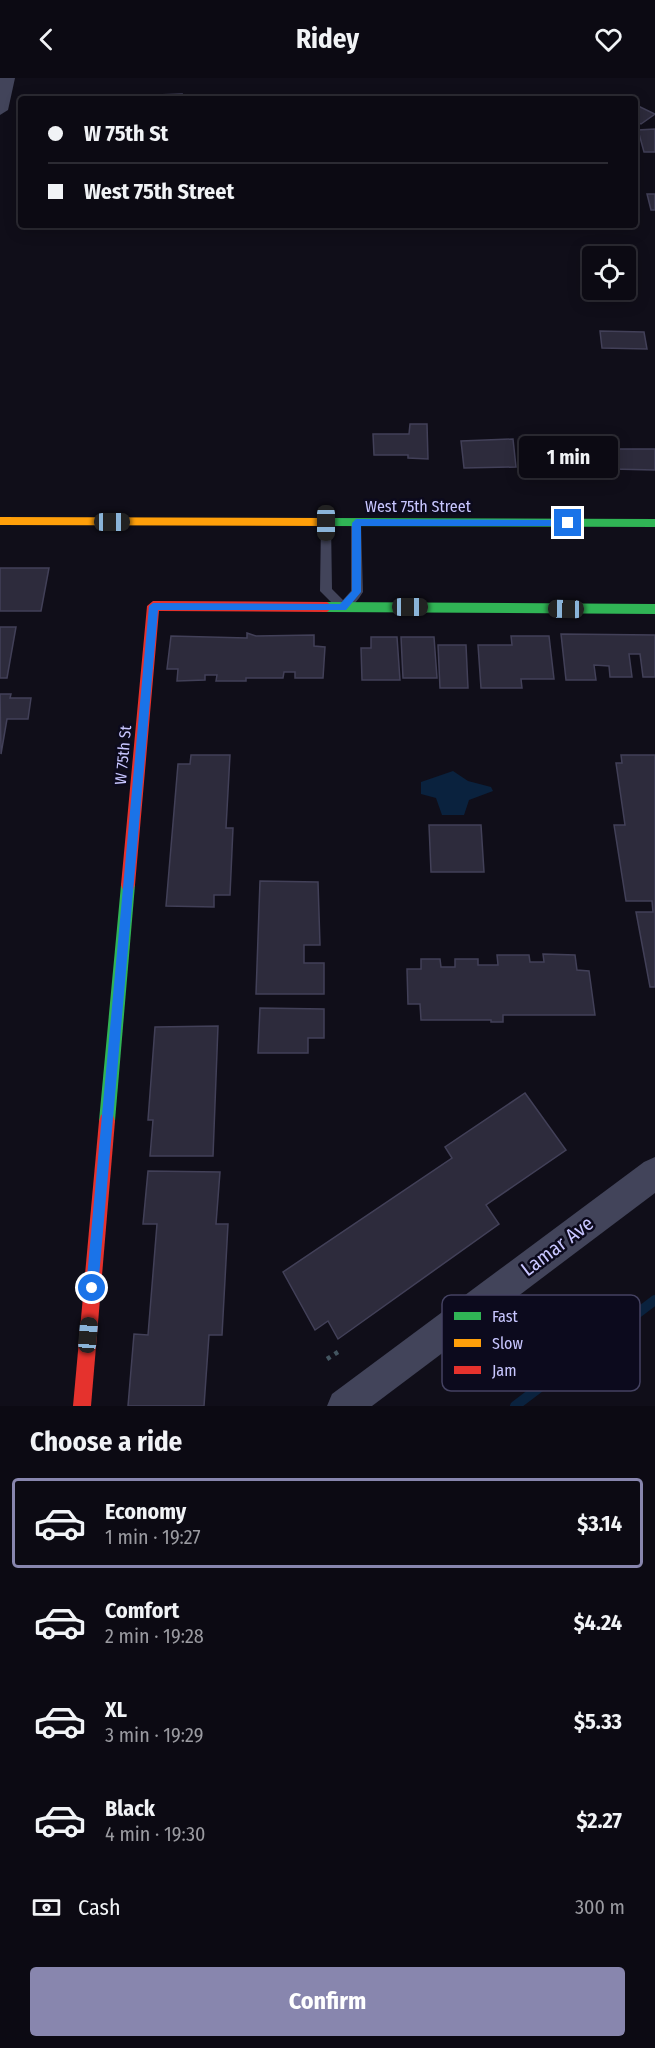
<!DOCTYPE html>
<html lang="en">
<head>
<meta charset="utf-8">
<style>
  :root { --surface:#0c0a13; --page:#15131c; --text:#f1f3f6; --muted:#9a9aa0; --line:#2c2b33; --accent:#8886ae }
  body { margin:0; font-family:"Fira Sans Condensed",sans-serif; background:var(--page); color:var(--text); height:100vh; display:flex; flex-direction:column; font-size:22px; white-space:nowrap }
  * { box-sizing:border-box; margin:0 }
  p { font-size:20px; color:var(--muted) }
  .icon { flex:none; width:33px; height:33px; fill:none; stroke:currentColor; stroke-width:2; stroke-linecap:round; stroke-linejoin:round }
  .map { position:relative; height:1328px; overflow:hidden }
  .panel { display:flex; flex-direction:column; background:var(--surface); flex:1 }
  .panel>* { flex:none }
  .top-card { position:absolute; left:18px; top:18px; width:620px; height:132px; border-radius:6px; box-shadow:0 3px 15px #0003,0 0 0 2px var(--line); display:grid; align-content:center; height:132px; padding:0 30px; background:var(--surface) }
  .fabs { position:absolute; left:582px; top:168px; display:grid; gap:12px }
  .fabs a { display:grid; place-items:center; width:54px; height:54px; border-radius:6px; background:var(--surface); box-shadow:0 3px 15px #0003,0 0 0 2px var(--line); font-size:30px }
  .end { position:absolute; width:27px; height:27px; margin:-14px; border:8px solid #1a73e8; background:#fff; box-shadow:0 0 0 3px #fff }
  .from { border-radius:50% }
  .bubble { position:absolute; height:42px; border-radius:6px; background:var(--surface); box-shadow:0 3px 15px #0003,0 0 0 2px var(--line); font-size:20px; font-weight:700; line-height:42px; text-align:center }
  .car { position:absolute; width:18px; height:36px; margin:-18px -9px; border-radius:8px; box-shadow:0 0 4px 2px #0007; background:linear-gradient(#222 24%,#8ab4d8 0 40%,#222 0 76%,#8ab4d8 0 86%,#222 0) }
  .top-card b { display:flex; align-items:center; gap:21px; height:57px; font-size:22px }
  .top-card b+b { border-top:2px solid var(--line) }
  .top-card i { width:15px; height:15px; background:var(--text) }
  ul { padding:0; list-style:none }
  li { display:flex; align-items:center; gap:18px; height:90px; margin:0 12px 9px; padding:0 18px; border:3px solid transparent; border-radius:6px }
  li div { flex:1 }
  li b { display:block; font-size:22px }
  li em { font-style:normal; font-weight:700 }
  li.on { border-color:var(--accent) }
  li>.icon { width:54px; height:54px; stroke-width:1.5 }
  h2 { padding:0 30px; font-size:27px; line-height:72px }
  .pay { display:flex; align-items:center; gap:15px; height:66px; padding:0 30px; font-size:22px }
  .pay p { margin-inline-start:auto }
  .cta { display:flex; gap:12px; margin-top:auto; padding:12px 30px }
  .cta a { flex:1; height:69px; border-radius:6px; background:var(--accent); color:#fff; font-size:24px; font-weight:700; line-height:69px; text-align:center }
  header { display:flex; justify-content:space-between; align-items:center; height:78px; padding:0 30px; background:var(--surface); font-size:27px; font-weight:700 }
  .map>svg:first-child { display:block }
  .water { fill:#0a223e }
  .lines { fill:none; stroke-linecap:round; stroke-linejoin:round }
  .stream { stroke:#0a223e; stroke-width:10 }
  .building { fill:#2d2b3c; stroke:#424058; stroke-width:1.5 }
  .path { stroke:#435560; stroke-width:4.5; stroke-dasharray:4 5; stroke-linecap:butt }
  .lane { fill:#42445a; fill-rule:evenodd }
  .street { fill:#42445a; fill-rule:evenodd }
  .fast { fill:#30b455; fill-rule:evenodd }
  .slow { fill:#ff9f0a; fill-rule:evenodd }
  .jam { fill:#e5322d; fill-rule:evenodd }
  .route { fill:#1a73e8 }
  .labels { text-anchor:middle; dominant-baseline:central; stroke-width:5; stroke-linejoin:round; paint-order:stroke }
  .street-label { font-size:16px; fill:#c8c6ff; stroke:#0c0a1d }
  .near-street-label { font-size:20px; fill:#c8c6ff; stroke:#0c0a1d }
  .key { fill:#0c0a1d; stroke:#444261; stroke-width:1.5 }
  .key-label { font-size:16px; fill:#c8c6ff }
</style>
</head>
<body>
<header><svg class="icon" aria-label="back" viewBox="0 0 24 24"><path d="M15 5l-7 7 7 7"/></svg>Ridey<svg class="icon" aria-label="heart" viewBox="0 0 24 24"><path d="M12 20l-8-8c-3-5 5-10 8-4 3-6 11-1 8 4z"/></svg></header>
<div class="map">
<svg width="655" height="1328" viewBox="0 0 655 1328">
  <rect width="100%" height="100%" fill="#100e19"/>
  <!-- water -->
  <polygon class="water" points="453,693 468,703 491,709 493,713 469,722 464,737 442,737 436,720 421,716 421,704"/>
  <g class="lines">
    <!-- stream -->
    <polyline class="stream" points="515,1328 655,1222"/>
  </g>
  <!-- building -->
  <g class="building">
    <polygon points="182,16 181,21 156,21 156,17"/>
    <rect x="353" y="19" width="54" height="2"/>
    <polygon points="634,26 655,36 641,46 634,43"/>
    <polygon points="655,51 655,74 644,74 638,52"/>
    <polygon points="647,116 655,116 655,132 651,132"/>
    <polygon points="600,253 644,254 647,271 602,270"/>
    <polygon points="410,346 427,346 428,381 408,380 408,377 374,377 373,356 409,356"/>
    <polygon points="513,361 516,389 464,390 461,363"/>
    <polygon points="533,369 586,369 590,392 535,391"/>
    <polygon points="607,371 655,371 655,392 612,391"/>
    <polygon points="0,490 49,490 41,533 0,533"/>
    <polygon points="0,549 16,549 7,600 0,600"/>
    <polygon points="247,555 256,558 314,557 314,568 325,569 323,600 295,600 295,594 284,594 283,600 246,600 246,603 216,603 217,597 205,597 205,602 177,603 178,591 167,591 171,558 247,560"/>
    <polygon points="561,556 655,557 655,599 643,599 640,576 629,576 632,599 610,599 609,588 594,587 596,602 566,602"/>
    <polygon points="511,558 549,558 554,601 521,601 522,610 481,610 478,567 512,567"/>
    <polygon points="371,559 397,559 400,602 362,602 361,570 371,570"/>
    <polygon points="401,559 434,559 437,600 403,600"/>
    <polygon points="438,567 466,567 468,610 440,610"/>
    <polygon points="0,616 11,616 10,620 31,620 28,641 7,641 1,676"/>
    <polygon points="191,677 230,677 226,750 233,750 230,817 214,817 214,829 166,828 178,686 190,686"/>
    <polygon points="621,677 655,677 655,909 650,909 636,834 653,834 652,823 626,823 614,747 625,747 616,685 622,685"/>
    <polygon points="429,747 481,747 484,794 431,794"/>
    <polygon points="260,803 318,804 320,867 304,867 304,885 324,885 324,916 256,916"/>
    <polygon points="543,876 575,877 577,892 589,893 595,937 503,937 503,944 491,944 491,942 421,942 420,926 408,926 407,891 421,891 421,881 440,881 441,889 455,889 455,881 478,881 478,887 498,887 497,877 529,877 530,884 544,884"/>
    <polygon points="260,930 324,931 324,960 308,960 308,975 258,975"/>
    <polygon points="218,948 213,1078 150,1078 153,1042 148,1042 155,949"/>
    <polygon points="525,1015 566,1072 486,1127 499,1146 338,1261 328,1243 315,1252 283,1194 452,1080 445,1069"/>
    <polygon points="148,1093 220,1094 216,1146 228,1146 222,1257 209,1257 204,1328 128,1328 134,1256 148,1257 157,1146 143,1146"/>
  </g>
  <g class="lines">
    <!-- path -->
    <polyline class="path" points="327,1281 338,1274"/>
    <!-- lane -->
    <path class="lane" d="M326 441 331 445 332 511 343 522 351 513V445L356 441 361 445 363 514C358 522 349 535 339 532L320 513 321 445Z"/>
    <!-- street -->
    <g class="street">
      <polygon points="0,0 15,0 8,32 0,37"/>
      <polygon points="655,1079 655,1115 372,1328 327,1328 332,1316 644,1084"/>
    </g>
    <!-- fast -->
    <g class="fast">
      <polygon points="327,440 655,441 655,449 327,448 321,444"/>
      <polygon points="327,524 655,526 655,536 327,534 321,529"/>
      <polygon points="128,800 133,802 135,807 115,1043 113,1049 107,1051 101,1049 99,1043 121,807 123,802"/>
    </g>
    <!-- slow -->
    <polygon class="slow" points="0,439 327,440 333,444 327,448 0,447"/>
    <!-- jam -->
    <g class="jam">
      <polygon points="153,523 327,524 333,529 327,534 159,533 135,807 133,812 128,814 123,812 121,807 147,528"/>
      <polygon points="107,1035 113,1037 115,1043 91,1328 73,1328 99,1043 101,1037"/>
    </g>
  </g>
  <!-- route -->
  <polygon class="route" points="356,441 568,442 572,445 568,448 361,448 361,514 346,532 158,532 98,1210 97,1215 92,1217 88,1215 86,1210 149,528 153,525 340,526 352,513 352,445"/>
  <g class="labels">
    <!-- street labels -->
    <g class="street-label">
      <text x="418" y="428">West 75th Street</text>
      <text transform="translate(123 677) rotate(-85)">W 75th St</text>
    </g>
    <!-- near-street labels -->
    <g class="near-street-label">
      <text transform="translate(557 1168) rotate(-37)">Lamar Ave</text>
    </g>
  </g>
  <!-- legend -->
  <rect x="442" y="1217" width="198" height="96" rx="9" class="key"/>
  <rect x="454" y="1234" width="27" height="8" fill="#30b455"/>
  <rect x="454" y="1261" width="27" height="8" fill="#ff9f0a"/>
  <rect x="454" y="1288" width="27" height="8" fill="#e5322d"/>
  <g class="key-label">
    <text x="492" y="1244">Fast</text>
    <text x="492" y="1271">Slow</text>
    <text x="492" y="1298">Jam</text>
  </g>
</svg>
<div class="fabs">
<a><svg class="icon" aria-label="locate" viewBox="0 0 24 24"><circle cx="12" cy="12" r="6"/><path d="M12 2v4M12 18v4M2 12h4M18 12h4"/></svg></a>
</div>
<i class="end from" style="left:92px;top:1210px"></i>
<i class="end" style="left:568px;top:445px"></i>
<div class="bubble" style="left:519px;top:358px;width:99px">1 min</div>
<i class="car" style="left:112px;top:444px;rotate:90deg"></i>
<i class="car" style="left:326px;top:445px;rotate:180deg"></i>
<i class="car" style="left:410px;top:529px;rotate:90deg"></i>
<i class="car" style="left:566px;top:531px;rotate:271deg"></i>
<i class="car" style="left:88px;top:1257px;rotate:5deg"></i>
<div class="top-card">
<b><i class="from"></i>W 75th St</b>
<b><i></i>West 75th Street</b>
</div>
</div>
<section class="panel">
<h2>Choose a ride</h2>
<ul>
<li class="on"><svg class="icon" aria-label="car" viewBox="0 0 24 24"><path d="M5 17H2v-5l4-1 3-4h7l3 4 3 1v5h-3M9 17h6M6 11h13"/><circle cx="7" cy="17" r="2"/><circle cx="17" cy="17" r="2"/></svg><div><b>Economy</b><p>1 min · 19:27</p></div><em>$3.14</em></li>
<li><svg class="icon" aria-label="car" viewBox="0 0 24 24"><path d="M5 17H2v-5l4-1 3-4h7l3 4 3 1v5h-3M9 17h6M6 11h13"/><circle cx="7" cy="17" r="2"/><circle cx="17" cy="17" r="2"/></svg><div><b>Comfort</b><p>2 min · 19:28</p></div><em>$4.24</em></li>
<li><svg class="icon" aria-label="car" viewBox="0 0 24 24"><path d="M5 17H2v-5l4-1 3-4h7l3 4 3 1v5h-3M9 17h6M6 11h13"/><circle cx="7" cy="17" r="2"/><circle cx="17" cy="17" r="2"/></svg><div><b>XL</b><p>3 min · 19:29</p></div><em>$5.33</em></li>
<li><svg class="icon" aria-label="car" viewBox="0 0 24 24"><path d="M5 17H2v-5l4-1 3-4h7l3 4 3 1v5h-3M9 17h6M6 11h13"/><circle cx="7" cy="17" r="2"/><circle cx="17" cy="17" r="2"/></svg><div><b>Black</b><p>4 min · 19:30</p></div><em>$2.27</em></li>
</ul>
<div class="pay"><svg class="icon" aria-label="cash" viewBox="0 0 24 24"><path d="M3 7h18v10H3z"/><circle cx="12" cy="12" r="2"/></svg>Cash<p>300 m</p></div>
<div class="cta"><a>Confirm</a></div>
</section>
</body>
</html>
